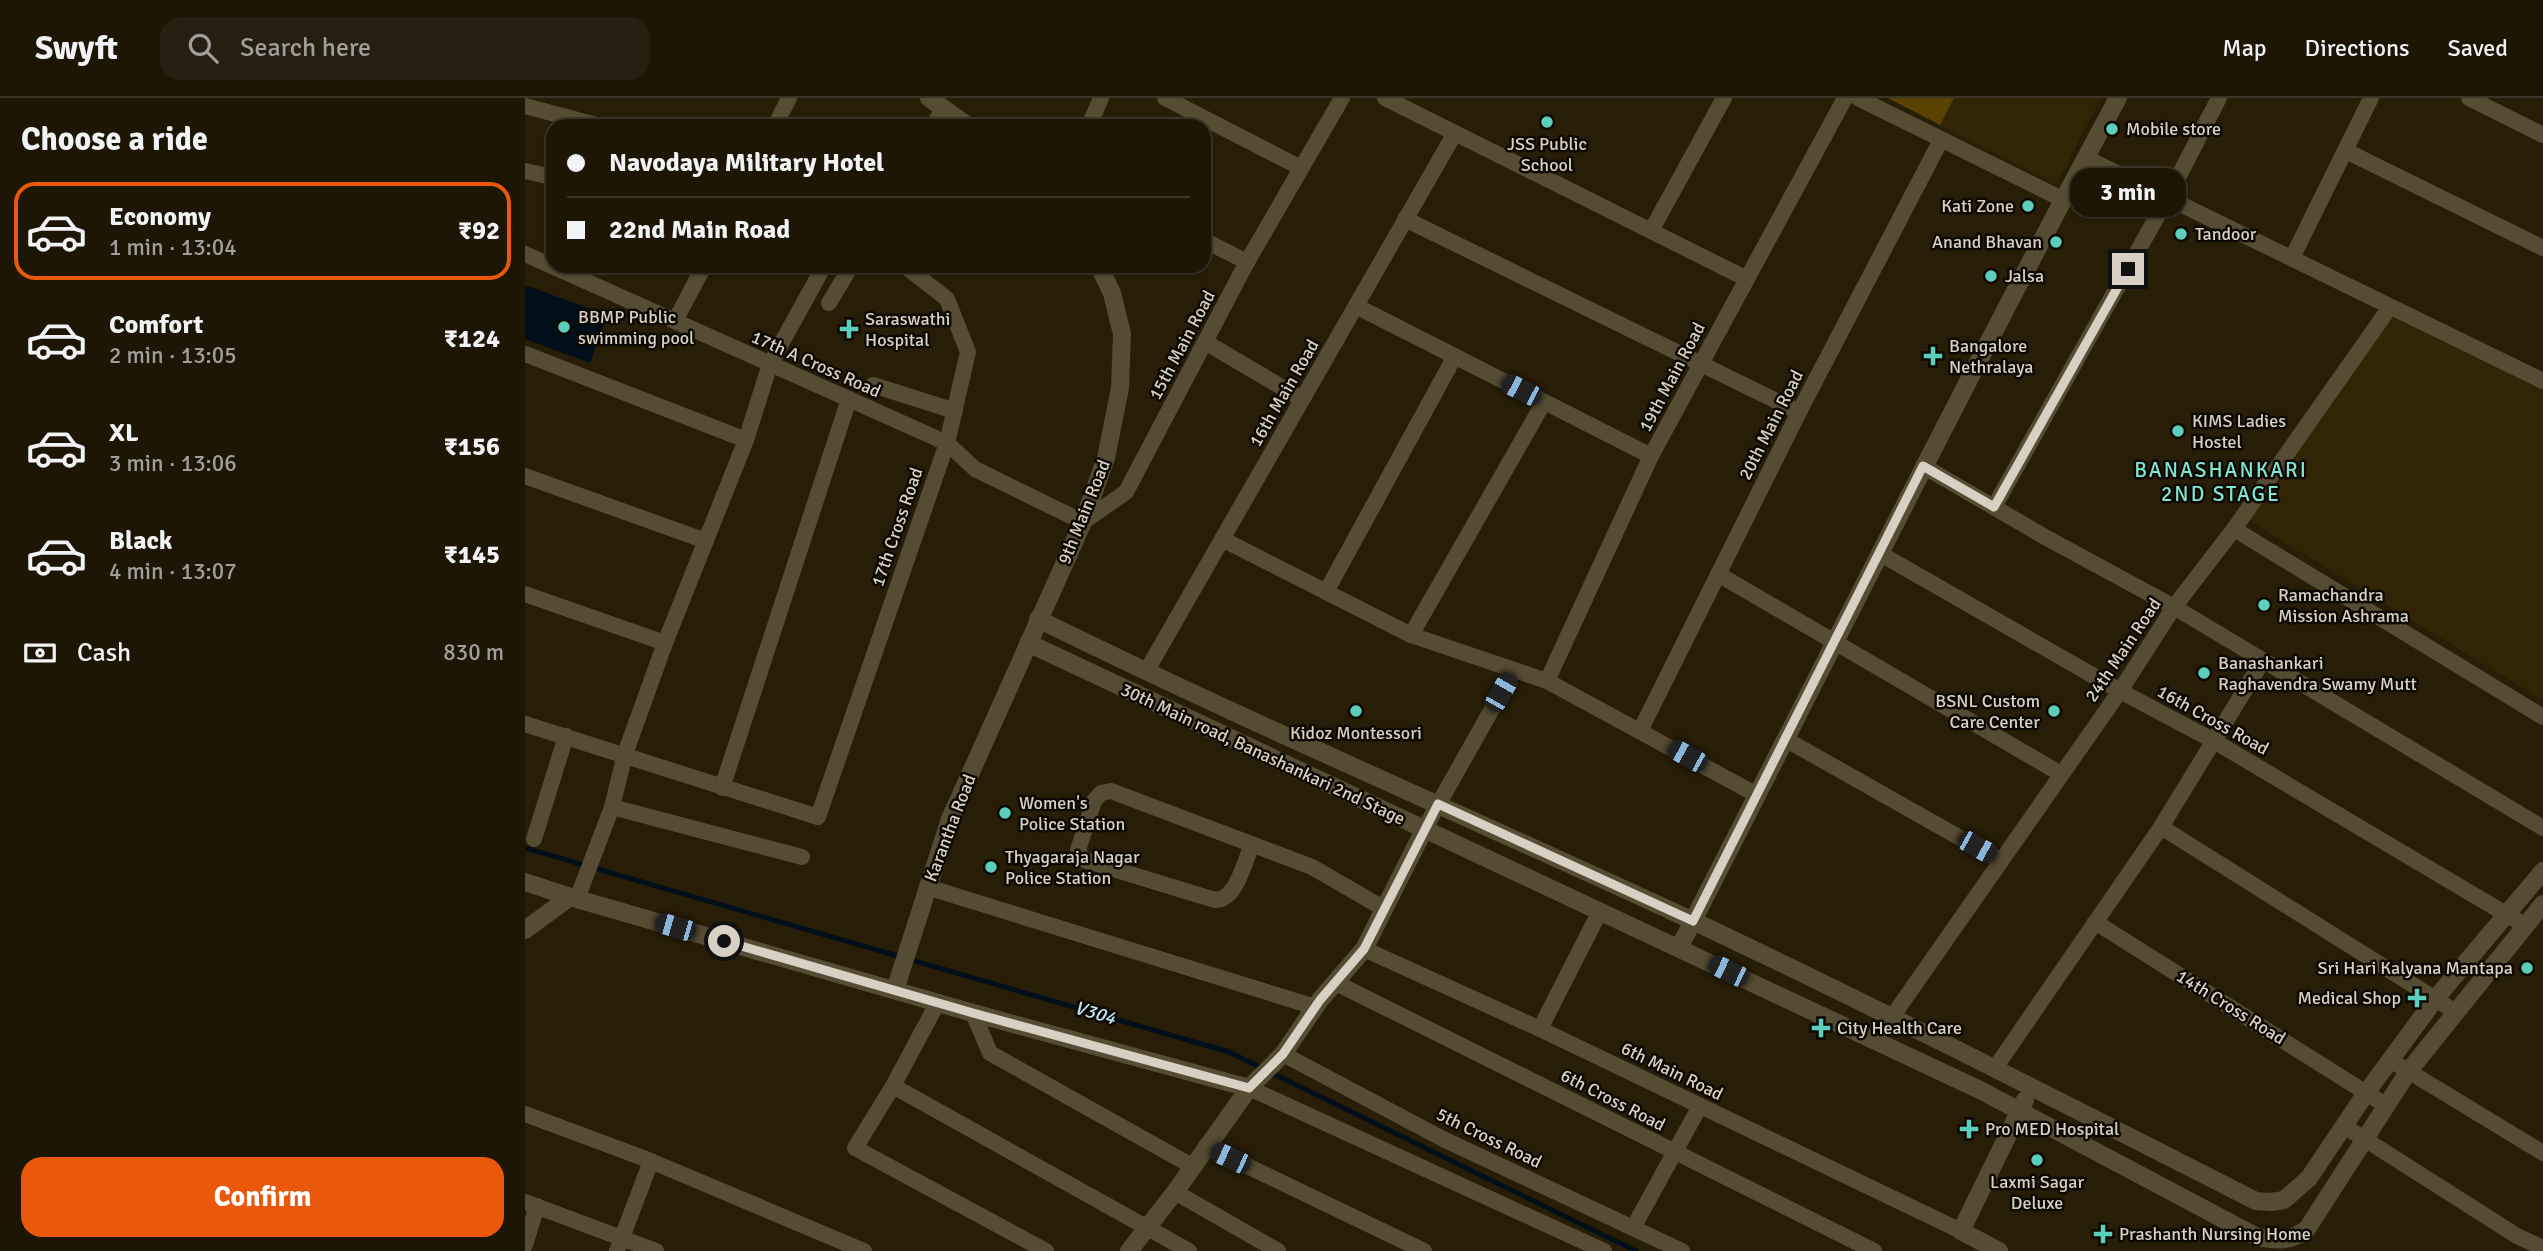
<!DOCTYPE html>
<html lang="en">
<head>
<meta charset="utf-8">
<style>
  :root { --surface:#1e1605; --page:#261f0f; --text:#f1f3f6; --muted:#a19f9a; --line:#3c3527; --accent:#ea580c }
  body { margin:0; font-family:Signika,sans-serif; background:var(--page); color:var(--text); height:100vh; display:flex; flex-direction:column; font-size:26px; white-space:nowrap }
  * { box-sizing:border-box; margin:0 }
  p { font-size:23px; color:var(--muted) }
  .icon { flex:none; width:38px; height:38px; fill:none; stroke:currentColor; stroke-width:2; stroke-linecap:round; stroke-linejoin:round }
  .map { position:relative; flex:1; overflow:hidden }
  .side { display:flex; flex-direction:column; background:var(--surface); width:525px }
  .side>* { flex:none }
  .hud { position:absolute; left:21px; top:21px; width:665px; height:154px; border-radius:21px; box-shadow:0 2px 5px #0004,0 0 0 2px var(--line); display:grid; align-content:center; height:154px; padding:0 21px; background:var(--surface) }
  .end { position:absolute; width:32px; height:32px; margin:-16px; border:9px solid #d7d0c3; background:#111; box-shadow:0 0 0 4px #111 }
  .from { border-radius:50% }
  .bubble { position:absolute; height:49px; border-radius:21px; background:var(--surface); box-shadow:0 2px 5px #0004,0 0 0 2px var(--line); font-size:23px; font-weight:800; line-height:49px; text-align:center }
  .car { position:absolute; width:21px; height:42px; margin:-21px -10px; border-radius:9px; box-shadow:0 0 5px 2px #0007; background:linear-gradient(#222 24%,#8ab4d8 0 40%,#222 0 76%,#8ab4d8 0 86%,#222 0) }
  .hud b { display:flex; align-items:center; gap:24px; height:66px; font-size:26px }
  .hud b+b { border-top:2px solid var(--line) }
  .hud i { width:18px; height:18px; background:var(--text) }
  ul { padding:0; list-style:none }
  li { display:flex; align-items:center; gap:21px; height:98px; margin:0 14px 10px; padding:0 7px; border:4px solid transparent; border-radius:21px }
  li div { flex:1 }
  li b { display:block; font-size:26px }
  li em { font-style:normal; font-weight:800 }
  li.current { border-color:var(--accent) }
  li>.icon { width:63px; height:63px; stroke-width:1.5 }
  h2 { padding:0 21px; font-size:32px; line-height:84px }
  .pay { display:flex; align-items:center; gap:18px; height:77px; padding:0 21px; font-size:26px }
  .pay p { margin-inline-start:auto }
  .cta { display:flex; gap:14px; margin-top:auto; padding:14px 21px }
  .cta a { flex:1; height:80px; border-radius:21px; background:var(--accent); color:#fff; font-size:28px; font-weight:800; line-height:80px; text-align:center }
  header { display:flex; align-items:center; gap:42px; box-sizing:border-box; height:98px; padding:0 35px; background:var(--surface); border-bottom:2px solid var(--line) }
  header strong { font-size:33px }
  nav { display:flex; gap:38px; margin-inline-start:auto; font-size:24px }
  .search { width:490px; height:63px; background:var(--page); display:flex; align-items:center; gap:18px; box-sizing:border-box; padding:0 24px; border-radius:21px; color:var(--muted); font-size:26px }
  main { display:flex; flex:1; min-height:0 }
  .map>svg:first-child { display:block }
  .built { fill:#322506 }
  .green { fill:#5a4301 }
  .water { fill:#000f19 }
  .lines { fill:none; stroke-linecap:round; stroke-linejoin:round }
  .stream { stroke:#000f19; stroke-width:5 }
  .street { stroke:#564b33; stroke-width:16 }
  .secondary { stroke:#564b33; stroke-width:18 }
  .route { stroke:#d7d0c3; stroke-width:9 }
  .poi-dot { fill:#5bcebc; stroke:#0d0902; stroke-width:2.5 }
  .labels { text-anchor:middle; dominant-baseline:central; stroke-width:5; stroke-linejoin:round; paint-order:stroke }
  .poi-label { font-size:18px; fill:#d7d0c3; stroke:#0d0902; text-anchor:start }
  .street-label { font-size:18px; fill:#d7d0c3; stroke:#0d0902 }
  .water-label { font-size:19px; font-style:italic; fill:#bce5f7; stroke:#0d0902 }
  .quarter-label { font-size:21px; letter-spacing:2px; fill:#7fe5d4; stroke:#0d0902 }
</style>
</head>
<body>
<header>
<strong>Swyft</strong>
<div class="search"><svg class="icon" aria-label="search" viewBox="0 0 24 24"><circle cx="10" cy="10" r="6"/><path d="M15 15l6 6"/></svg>Search here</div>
<nav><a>Map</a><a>Directions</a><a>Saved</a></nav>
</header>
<main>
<section class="side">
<h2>Choose a ride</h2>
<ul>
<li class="current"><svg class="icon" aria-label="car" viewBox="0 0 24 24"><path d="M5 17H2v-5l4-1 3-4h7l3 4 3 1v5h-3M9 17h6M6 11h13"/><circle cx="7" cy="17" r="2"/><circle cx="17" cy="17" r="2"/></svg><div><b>Economy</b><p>1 min · 13:04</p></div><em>₹92</em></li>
<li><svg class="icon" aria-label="car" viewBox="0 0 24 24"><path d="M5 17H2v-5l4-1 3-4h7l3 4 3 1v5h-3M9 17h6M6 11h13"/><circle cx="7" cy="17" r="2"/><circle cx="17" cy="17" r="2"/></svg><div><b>Comfort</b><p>2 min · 13:05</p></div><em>₹124</em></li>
<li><svg class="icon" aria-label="car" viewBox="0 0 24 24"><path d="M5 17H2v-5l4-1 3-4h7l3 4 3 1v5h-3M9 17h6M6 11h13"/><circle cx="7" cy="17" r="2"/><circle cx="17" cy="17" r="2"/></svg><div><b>XL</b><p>3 min · 13:06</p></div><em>₹156</em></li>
<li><svg class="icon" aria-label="car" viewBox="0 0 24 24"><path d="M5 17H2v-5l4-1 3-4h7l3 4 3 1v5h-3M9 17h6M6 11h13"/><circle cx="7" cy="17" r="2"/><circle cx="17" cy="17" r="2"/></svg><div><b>Black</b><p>4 min · 13:07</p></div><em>₹145</em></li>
</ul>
<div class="pay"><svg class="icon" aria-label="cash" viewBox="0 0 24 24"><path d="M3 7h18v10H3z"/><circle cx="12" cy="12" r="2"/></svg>Cash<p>830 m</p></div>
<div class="cta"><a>Confirm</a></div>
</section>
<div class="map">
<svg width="2018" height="1153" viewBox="0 0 2018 1153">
  <rect width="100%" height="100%" fill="#281e07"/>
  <!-- built -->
  <g class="built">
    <polygon points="1429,0 1576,0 1531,87 1415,27"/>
    <polygon points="1863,213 2018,290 2018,602 1718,419"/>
  </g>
  <!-- green -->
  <polygon class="green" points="1363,0 1429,0 1415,27"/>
  <!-- water -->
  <polygon class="water" points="0,187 82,217 65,265 0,241"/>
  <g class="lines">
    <!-- stream -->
    <polyline class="stream" points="0,750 704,954 1111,1153"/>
    <!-- street -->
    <g class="street">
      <polyline points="640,0 776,70"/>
      <polyline points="860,0 1222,181"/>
      <polyline points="1333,0 1537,101"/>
      <polyline points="1944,0 2018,37"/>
      <polyline points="0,8 75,28"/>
      <polyline points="250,28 264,0"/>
      <polyline points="408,28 419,10"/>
      <polyline points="564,28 576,0"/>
      <polyline points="1821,53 2018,150"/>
      <polyline points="1561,60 2018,283"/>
      <polyline points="0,73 28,79"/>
      <polyline points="880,121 1274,314"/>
      <polyline points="1126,133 1199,0"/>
      <polyline points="679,142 722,164"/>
      <polyline points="0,156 422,345 450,371 558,424 601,394 722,164 817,0"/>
      <polyline points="1767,160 1846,0"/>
      <polyline points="304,205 326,168"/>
      <polyline points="831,208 1126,358"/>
      <polyline points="150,223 179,168"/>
      <polyline points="680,244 777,301"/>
      <polyline points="0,256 221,342"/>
      <polyline points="348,287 430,313"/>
      <polyline points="1398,368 1520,439 1649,509 2018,730"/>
      <polyline points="0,378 181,443"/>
      <polyline points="1469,409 1643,99 1694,0"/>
      <polyline points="1709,431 2018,619"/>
      <polyline points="697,441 886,537 1022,583 1232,697"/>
      <polyline points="1354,455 1595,593 1689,643 2001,828"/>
      <polyline points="1193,476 1536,676"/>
      <polyline points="801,494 930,258"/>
      <polyline points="0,496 140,545"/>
      <polyline points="886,537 1019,304"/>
      <polyline points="621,574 930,35"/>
      <polyline points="1022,583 1126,358 1320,0"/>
      <polyline points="0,626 293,719 422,345 443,254 422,201 380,168"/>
      <polyline points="1115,633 1274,314 1416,42"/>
      <polyline points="1260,641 1476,763"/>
      <polyline points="197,690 324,301"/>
      <polyline points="87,709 277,759"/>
      <polyline points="1636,729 1931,914"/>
      <polyline points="900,730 989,572"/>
      <polyline points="9,741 41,638"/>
      <path d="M727 746C720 763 711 803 690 802L559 762 553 752 569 703 576 695 586 693 787 769 858 810"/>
      <polyline points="402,789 790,909"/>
      <polyline points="52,801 87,709 100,656 140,545 221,342 245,266 299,168"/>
      <polyline points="1570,824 1862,1008"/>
      <polyline points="839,851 1015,931 1436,1133"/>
      <polyline points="811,885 1349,1153"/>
      <polyline points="413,904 368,988 330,1050 521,1153"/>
      <polyline points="448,915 465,955 667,1068"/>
      <polyline points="1367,919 1595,593 1649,509 1709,431 1865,209"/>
      <polyline points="1015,931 1075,813"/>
      <polyline points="758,956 918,1041 1157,1153"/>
      <polyline points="1865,962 2018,1055"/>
      <polyline points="1470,970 1636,729 1737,564"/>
      <polyline points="368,988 664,1153"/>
      <polyline points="724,990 1079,1153"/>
      <polyline points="0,1016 121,1061 339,1153"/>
      <polyline points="1819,1028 1992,1138 2018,1150"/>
      <polyline points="681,1048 899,1153"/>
      <polyline points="650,1094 753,1153"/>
      <polyline points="0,1104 131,1153"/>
      <polyline points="1108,1130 1175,1008"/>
      <polyline points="0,1147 12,1108"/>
      <polyline points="92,1153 126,1063"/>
    </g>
    <!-- secondary -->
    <g class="secondary">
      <polyline points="404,0 443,28"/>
      <path d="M513 521C728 627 949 721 1166 822 1357 912 1544 1008 1731 1103L1746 1104 1759 1102 1784 1080 1841 995 1911 900 2018 773"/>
      <path d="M503 545 1455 992 1732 1139C1752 1143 1765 1144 1782 1131L1883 974 2018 806"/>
      <polyline points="0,784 52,801 448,915 724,990"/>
      <polyline points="0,832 45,799"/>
      <path d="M1154 850C1300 566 1441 280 1593 0"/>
      <polyline points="370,892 425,721 558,424 581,360 595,290 597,236 587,195 574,168"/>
      <polyline points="604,1153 650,1094 724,990 758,956 795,902 839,851 900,730"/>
      <polyline points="1474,1153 1436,1133 1500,1002"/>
    </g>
  </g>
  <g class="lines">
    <!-- route -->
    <polyline class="route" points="199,843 448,915 724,990 758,956 795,902 839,851 913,706 1168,823 1398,368 1469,409 1603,171"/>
  </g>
  <!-- markers -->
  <g class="poi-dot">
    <circle cx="1022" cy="24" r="7"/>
    <circle cx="1587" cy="31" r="7"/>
    <circle cx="1503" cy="108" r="7"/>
    <circle cx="1656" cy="136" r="7"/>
    <circle cx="1531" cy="144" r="7"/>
    <circle cx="1466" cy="178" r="7"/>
    <circle cx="39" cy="229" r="7"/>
    <path d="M320.5 220.5h7v7h7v7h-7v7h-7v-7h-7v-7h7z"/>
    <path d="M1404.5 247.5h7v7h7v7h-7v7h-7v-7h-7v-7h7z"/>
    <circle cx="1653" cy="333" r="7"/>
    <circle cx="1739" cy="507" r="7"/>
    <circle cx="1679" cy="575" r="7"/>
    <circle cx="831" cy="613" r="7"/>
    <circle cx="1529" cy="613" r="7"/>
    <circle cx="480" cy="715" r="7"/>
    <circle cx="466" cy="769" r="7"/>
    <circle cx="2002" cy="870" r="7"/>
    <path d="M1888.5 889.5h7v7h7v7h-7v7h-7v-7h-7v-7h7z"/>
    <path d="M1292.5 919.5h7v7h7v7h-7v7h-7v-7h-7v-7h7z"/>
    <path d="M1440.5 1020.5h7v7h7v7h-7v7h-7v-7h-7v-7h7z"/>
    <circle cx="1512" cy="1062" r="7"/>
    <path d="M1574.5 1125.5h7v7h7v7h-7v7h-7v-7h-7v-7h7z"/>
  </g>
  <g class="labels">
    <!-- poi labels -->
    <g class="poi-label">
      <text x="1601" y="31">Mobile store</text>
      <text x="1022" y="46" text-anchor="middle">JSS Public<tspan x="1022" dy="21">School</tspan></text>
      <text x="1489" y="108" text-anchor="end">Kati Zone</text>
      <text x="1670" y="136">Tandoor</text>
      <text x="1517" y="144" text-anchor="end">Anand Bhavan</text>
      <text x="1480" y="178">Jalsa</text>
      <text x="53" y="219">BBMP Public<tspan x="53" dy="21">swimming pool</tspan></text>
      <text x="340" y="221">Saraswathi<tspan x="340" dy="21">Hospital</tspan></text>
      <text x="1424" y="248">Bangalore<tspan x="1424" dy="21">Nethralaya</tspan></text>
      <text x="1667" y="323">KIMS Ladies<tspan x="1667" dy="21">Hostel</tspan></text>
      <text x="1753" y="497">Ramachandra<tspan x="1753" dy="21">Mission Ashrama</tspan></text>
      <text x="1693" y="565">Banashankari<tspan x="1693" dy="21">Raghavendra Swamy Mutt</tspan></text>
      <text x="1515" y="603" text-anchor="end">BSNL Custom<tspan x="1515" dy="21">Care Center</tspan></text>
      <text x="831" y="635" text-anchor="middle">Kidoz Montessori</text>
      <text x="494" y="705">Women's<tspan x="494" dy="21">Police Station</tspan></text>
      <text x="480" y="759">Thyagaraja Nagar<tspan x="480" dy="21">Police Station</tspan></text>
      <text x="1988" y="870" text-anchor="end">Sri Hari Kalyana Mantapa</text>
      <text x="1876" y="900" text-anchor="end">Medical Shop</text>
      <text x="1312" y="930">City Health Care</text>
      <text x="1460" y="1031">Pro MED Hospital</text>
      <text x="1512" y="1084" text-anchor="middle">Laxmi Sagar<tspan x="1512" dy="21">Deluxe</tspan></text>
      <text x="1594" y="1136">Prashanth Nursing Home</text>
    </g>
    <!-- street labels -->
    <g class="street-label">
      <text transform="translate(657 247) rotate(-62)">15th Main Road</text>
      <text transform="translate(291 266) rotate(24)">17th A Cross Road</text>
      <text transform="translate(1147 279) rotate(-62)">19th Main Road</text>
      <text transform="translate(759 295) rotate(-60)">16th Main Road</text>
      <text transform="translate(1246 327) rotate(-63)">20th Main Road</text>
      <text transform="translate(559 414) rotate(-68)">9th Main Road</text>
      <text transform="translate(372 429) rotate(-71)">17th Cross Road</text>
      <text transform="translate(1598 552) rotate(-56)">24th Main Road</text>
      <text transform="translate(1688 622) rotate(29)">16th Cross Road</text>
      <text transform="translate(738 656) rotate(25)">30th Main road, Banashankari 2nd Stage</text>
      <text transform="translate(425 730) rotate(-69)">Karantha Road</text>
      <text transform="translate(1706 909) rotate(32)">14th Cross Road</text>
      <text transform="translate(1147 973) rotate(26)">6th Main Road</text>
      <text transform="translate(1088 1002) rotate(27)">6th Cross Road</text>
      <text transform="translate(964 1040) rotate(26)">5th Cross Road</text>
    </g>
    <!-- water labels -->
    <g class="water-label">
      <text transform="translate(570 915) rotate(16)">V304</text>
    </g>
    <!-- quarter labels -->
    <g class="quarter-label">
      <text x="1696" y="372">BANASHANKARI<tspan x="1696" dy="24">2ND STAGE</tspan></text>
    </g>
  </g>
</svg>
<i class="end from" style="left:199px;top:843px"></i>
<i class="end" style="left:1603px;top:171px"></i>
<div class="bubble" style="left:1545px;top:70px;width:116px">3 min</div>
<i class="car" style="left:996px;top:292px;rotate:297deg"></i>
<i class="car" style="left:976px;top:594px;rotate:30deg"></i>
<i class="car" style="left:1162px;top:658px;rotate:299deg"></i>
<i class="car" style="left:1452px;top:749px;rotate:119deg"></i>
<i class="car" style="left:150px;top:829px;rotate:286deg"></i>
<i class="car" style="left:1203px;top:873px;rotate:296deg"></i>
<i class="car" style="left:705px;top:1060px;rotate:295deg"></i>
<div class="hud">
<b><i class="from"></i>Navodaya Military Hotel</b>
<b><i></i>22nd Main Road</b>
</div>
</div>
</main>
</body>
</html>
